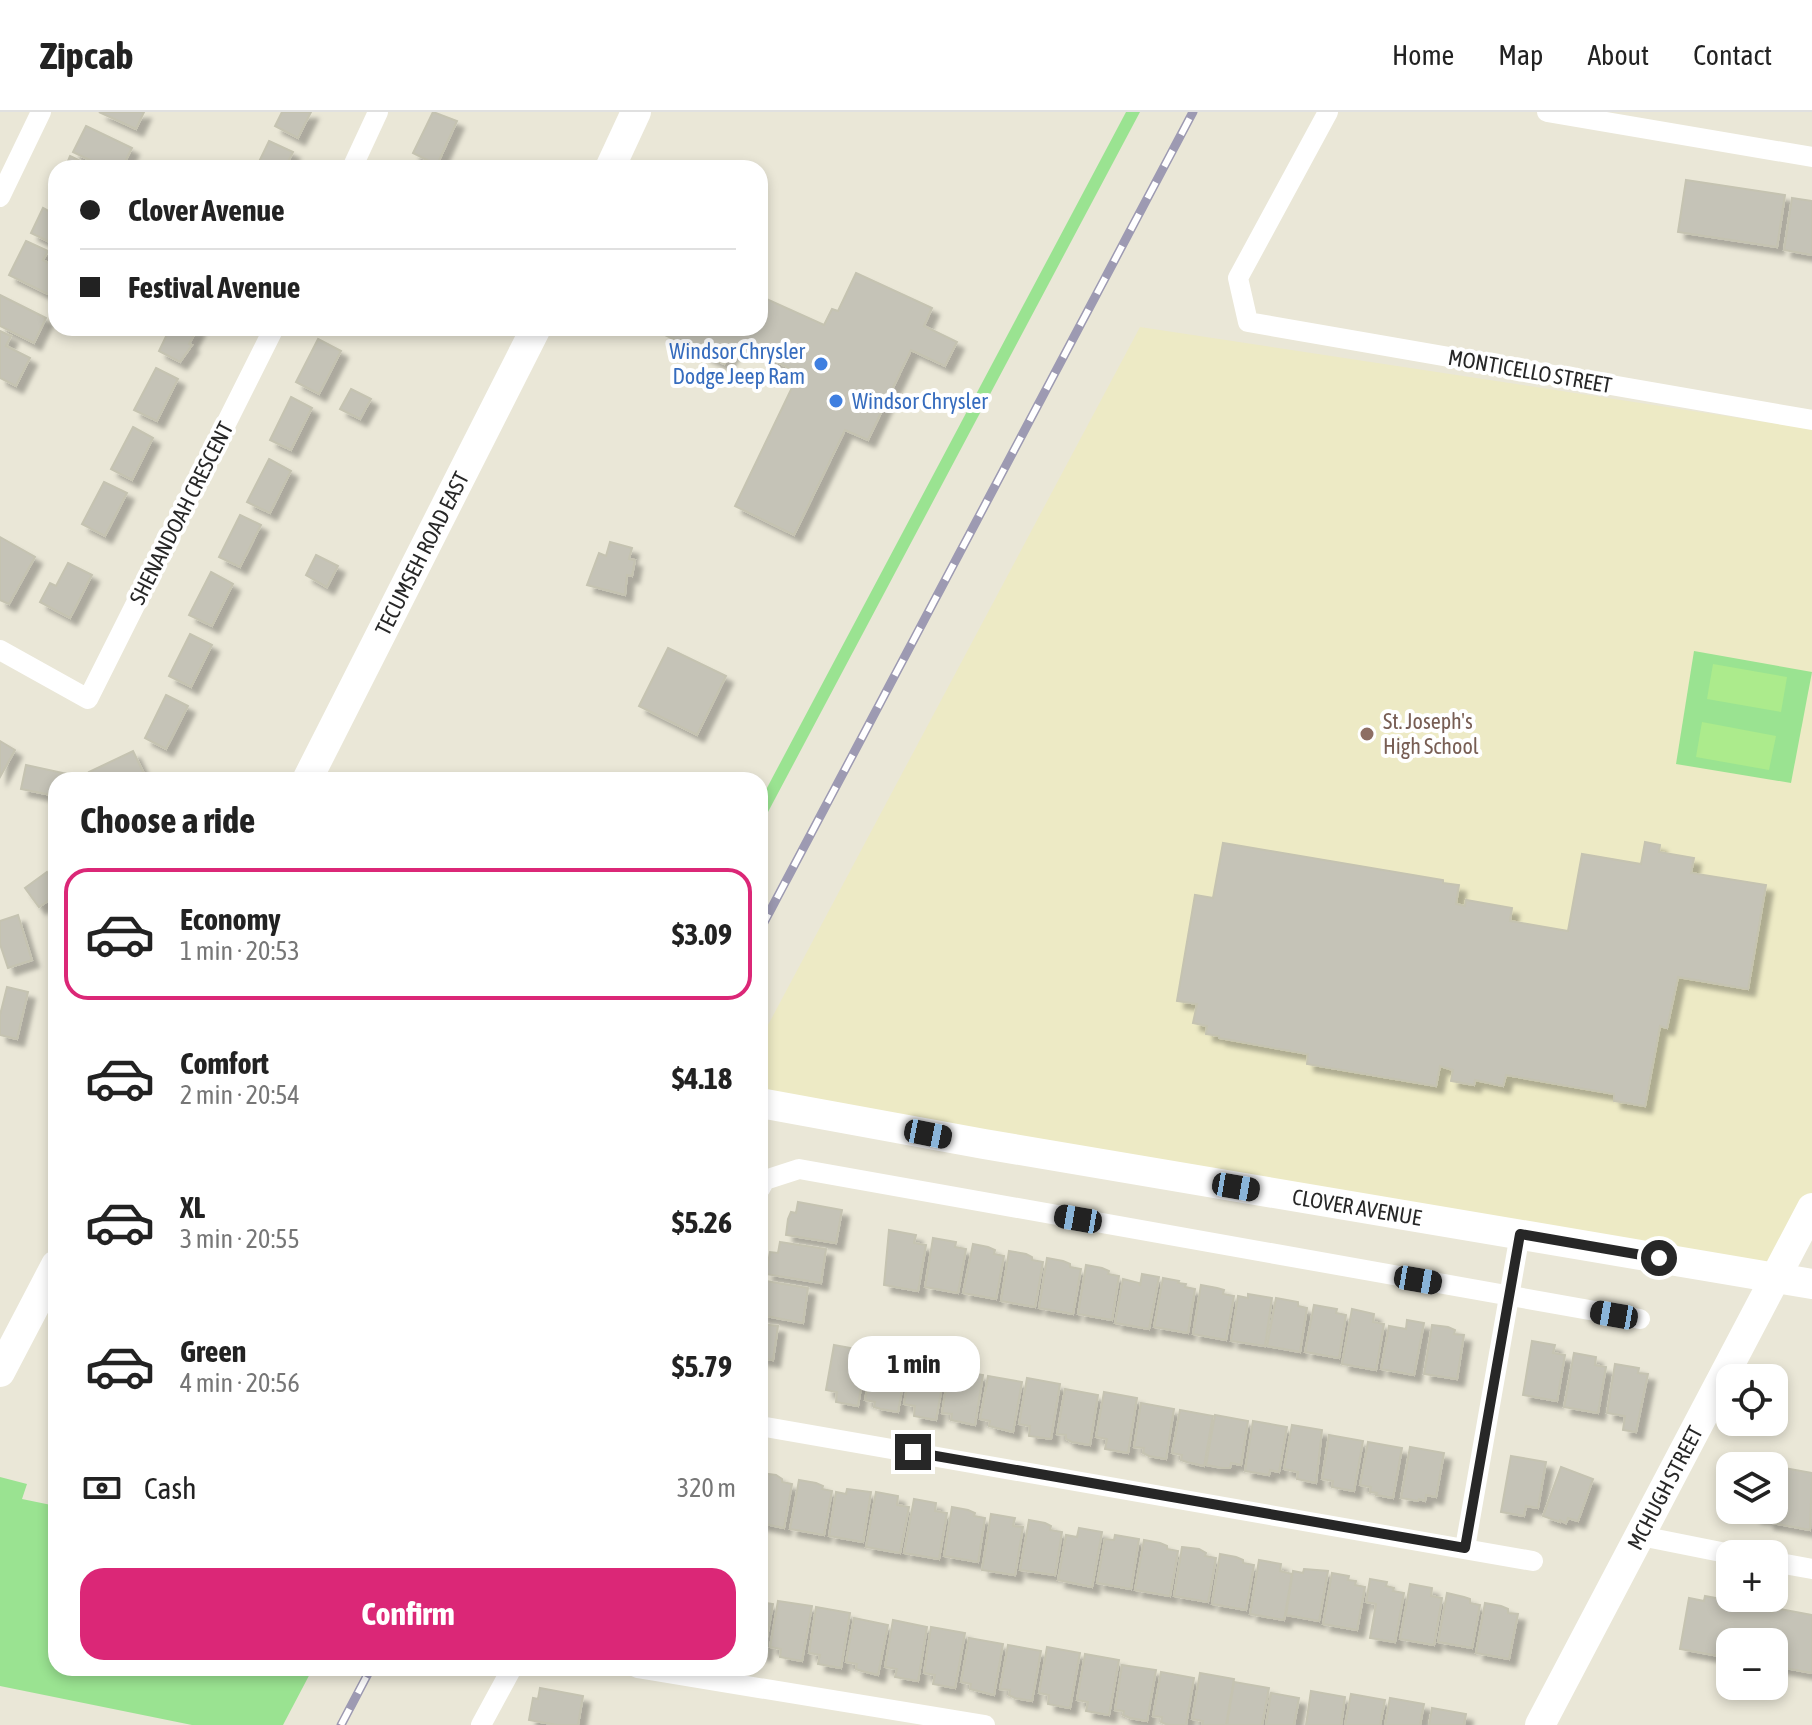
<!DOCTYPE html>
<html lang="en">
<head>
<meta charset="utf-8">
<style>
  :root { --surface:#fff; --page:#f6f6f6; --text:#222; --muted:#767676; --line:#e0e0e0; --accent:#db2777 }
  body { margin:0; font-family:"Asap Condensed",sans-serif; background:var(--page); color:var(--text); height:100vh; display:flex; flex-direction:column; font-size:30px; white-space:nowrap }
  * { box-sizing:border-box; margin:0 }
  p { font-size:26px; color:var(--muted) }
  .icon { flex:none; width:44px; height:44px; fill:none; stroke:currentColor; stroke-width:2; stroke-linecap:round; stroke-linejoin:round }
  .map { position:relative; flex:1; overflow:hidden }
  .side { position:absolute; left:48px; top:660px; width:720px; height:904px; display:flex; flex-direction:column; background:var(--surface); border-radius:24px; box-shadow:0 4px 12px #0003 }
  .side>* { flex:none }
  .banner { position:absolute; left:48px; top:48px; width:720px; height:176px; border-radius:24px; box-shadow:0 4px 12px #0003; display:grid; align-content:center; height:176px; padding:0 32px; background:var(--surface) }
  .buttons { position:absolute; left:1716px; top:1252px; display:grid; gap:16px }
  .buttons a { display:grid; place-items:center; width:72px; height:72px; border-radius:16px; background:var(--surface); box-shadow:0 4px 12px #0003; font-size:40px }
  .end { position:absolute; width:36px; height:36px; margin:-18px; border:10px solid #272727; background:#fff; box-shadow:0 0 0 4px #fff }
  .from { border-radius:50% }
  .bubble { position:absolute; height:56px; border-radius:24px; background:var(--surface); box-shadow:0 4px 12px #0003; font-size:26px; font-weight:700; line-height:56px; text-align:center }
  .car { position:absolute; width:24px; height:48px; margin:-24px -12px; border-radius:10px; box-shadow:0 0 6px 2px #0007; background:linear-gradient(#222 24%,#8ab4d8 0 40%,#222 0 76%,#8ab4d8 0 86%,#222 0) }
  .banner b { display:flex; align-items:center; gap:28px; height:76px; font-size:30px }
  .banner b+b { border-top:2px solid var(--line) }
  .banner i { width:20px; height:20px; background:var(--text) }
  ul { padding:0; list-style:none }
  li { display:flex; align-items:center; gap:24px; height:132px; margin:0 16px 12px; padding:0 16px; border:4px solid transparent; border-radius:24px }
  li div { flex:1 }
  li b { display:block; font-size:30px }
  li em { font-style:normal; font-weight:700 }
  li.active { border-color:var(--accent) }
  li>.icon { width:72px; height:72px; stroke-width:1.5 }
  h2 { padding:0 32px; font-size:36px; line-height:96px }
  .pay { display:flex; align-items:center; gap:20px; height:88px; padding:0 32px; font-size:30px }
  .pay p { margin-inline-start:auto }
  .primary-button { display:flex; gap:16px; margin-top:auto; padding:16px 32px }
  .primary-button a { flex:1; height:92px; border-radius:24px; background:var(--accent); color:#fff; font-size:32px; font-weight:700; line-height:92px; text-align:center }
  header { display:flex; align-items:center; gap:48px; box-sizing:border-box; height:112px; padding:0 40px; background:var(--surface); border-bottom:2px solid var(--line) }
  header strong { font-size:38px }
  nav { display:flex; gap:44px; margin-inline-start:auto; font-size:28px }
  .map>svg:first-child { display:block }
  .education { fill:#edeac5 }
  .green { fill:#9ae391 }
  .pitch { fill:#aceb8c }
  .building { fill:#c5c3b7; stroke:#c5c3b1; stroke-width:2; filter:url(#shadow) }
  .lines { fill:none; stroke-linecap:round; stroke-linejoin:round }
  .street { stroke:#fff; stroke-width:20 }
  .secondary { stroke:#fff; stroke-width:30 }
  .rail-casing { stroke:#9d9ab2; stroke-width:9 }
  .rail { stroke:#fff; stroke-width:6; stroke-dasharray:18; stroke-linecap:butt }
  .route { stroke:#272727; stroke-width:10 }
  .shop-dot { fill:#3f7fe0; stroke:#fff; stroke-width:3 }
  .education-dot { fill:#8d6e63; stroke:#fff; stroke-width:3 }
  .labels { text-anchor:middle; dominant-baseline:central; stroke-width:8; stroke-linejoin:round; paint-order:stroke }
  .shop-label { font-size:22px; fill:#366cbe; stroke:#fff; text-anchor:end }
  .street-label { font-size:22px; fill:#272727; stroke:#fff }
  .education-label { font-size:22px; fill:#785e54; stroke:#fff; text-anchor:start }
</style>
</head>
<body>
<header>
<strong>Zipcab</strong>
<nav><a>Home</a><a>Map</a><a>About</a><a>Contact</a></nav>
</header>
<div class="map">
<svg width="1812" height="1613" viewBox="0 0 1812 1613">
  <defs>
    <filter id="shadow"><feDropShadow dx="7" dy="7" stdDeviation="2" flood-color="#0004"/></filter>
  </defs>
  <rect width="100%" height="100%" fill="#eae7d7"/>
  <!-- education -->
  <polygon class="education" points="1140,215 1812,317 1812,1096 1775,1165 760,991 760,928"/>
  <!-- green -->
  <g class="green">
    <polygon points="1126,0 1140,0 760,715 760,689"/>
    <polygon points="1694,539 1812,560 1791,671 1676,652"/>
    <polygon points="0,1365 27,1372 22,1387 56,1394 56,1556 313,1556 283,1613 192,1613 0,1574"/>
  </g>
  <!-- pitch -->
  <g class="pitch">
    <polygon points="1713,552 1787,565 1781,600 1707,587"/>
    <polygon points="1702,610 1776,624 1769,658 1696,645"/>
  </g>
  <!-- building -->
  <g class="building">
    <polygon points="99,0 144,0 136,17"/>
    <polygon points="282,0 311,0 298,26 275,14"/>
    <polygon points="433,0 457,9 437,53 413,41"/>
    <polygon points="86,14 132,36 122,56 106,56 73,40"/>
    <polygon points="269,29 293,40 285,56 256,56"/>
    <polygon points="70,44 91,54 90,56 65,56"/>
    <polygon points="1686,68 1785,83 1777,135 1678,120"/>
    <polygon points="1792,86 1812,89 1812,143 1784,138"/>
    <polygon points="43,96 56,103 56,133 31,121"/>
    <polygon points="26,129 48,139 43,148 56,155 56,186 9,163"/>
    <polygon points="856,161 932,196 924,214 957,230 945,254 911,238 868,328 845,318 794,423 735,394 799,261 739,231 724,252 663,222 666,216 760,216 760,184 824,213 832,197 838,199"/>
    <polygon points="0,183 46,206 34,231 0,214"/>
    <polygon points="170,216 198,216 189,232 192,233 180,250 159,239"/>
    <polygon points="0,219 11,224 6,234 30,246 16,274 0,266"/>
    <polygon points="318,227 341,239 319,282 296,270"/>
    <polygon points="156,256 178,267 157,309 134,298"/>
    <polygon points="351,277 371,287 360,307 340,297"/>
    <polygon points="291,285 312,296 291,338 270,328"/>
    <polygon points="133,315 153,326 132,368 111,357"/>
    <polygon points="269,347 291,359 270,401 247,390"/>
    <polygon points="104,370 127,381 105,424 82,412"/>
    <polygon points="240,403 261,413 240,455 219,445"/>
    <polygon points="0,425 35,445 9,492 0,488"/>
    <polygon points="610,430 632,436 629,447 635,448 632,464 627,463 625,483 587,473 599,441 606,444"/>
    <polygon points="316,443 338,454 327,475 306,463"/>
    <polygon points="68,451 92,463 70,506 40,490 50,471 56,474"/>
    <polygon points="211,460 233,472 212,514 189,503"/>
    <polygon points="190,522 212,533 191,575 169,564"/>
    <polygon points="668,536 726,564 697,623 639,594"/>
    <polygon points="166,583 188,594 166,637 145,626"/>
    <polygon points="0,629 15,638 0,665"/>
    <polygon points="133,639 147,668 138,668 137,666 132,668 93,668 89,660"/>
    <polygon points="26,653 72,663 71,668 56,668 56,684 21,677"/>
    <polygon points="1645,730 1660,733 1659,740 1694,746 1691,761 1766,773 1748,877 1678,865 1667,916 1660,914 1645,994 1614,989 1614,982 1506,963 1503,974 1475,968 1474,973 1451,969 1453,958 1440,954 1436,974 1307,952 1308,942 1219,926 1219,924 1206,922 1207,914 1193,911 1197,892 1177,889 1195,783 1213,786 1223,731 1443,768 1443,771 1459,773 1456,792 1465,794 1466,788 1512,796 1510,809 1568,819 1582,742 1641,752"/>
    <polygon points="47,760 56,773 56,783 39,795 25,776"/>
    <polygon points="18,803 32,848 8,856 0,832 0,809"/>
    <polygon points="7,875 28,880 17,927 0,923 0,903"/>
    <polygon points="798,1090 842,1098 836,1131 786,1123 788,1107 791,1100 796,1101"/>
    <polygon points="889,1118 916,1123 914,1131 926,1133 918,1179 884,1173"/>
    <polygon points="933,1126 956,1130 955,1135 966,1137 958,1181 925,1175"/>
    <polygon points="780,1130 826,1137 821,1171 766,1162 770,1140 778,1141"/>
    <polygon points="973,1132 988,1135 995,1138 994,1142 1004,1144 996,1187 963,1181"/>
    <polygon points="1009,1139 1026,1142 1032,1145 1032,1148 1043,1150 1035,1195 1001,1189"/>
    <polygon points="1047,1146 1063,1149 1070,1152 1070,1155 1081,1157 1073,1202 1039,1196"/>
    <polygon points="1086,1153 1102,1156 1109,1159 1108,1162 1119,1164 1112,1208 1078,1202"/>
    <polygon points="1142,1162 1159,1165 1149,1217 1115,1211 1123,1167 1139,1171 1140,1174"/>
    <polygon points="1163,1166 1179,1169 1178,1171 1186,1172 1185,1175 1195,1177 1188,1221 1154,1215"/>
    <polygon points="760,1168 808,1176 803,1211 760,1203 762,1187 766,1186 760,1185"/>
    <polygon points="1201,1173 1217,1176 1224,1178 1223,1182 1234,1184 1226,1228 1193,1222"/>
    <polygon points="1248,1182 1272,1186 1265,1234 1231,1229 1238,1184 1248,1186"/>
    <polygon points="1276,1186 1298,1190 1298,1194 1307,1196 1300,1240 1267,1234"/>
    <polygon points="1314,1193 1337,1197 1336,1201 1346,1203 1339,1246 1305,1240"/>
    <polygon points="1352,1197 1374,1202 1373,1210 1384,1212 1376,1258 1342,1252"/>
    <polygon points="1407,1208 1424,1211 1414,1263 1381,1257 1389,1214 1406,1217"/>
    <polygon points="760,1212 778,1214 773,1248 760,1246"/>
    <polygon points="1432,1213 1448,1215 1455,1218 1454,1222 1464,1223 1457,1267 1424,1262"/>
    <polygon points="1532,1229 1555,1233 1553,1241 1565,1243 1557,1289 1523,1283"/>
    <polygon points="834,1233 867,1239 858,1294 836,1290 837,1280 826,1278"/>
    <polygon points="1574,1241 1596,1245 1595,1253 1606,1255 1598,1301 1564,1295"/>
    <polygon points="873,1244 907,1250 898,1300 881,1297 874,1295 875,1290 865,1288"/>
    <polygon points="912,1246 946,1252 936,1308 914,1304 915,1294 904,1292"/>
    <polygon points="1615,1252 1639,1256 1638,1261 1648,1262 1636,1320 1623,1318 1625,1304 1607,1301"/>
    <polygon points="949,1257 983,1263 975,1313 951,1308 952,1302 942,1301"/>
    <polygon points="988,1264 1022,1270 1013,1320 989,1314 990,1309 980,1307"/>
    <polygon points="1027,1266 1060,1272 1051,1327 1029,1324 1030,1314 1019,1312"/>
    <polygon points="1065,1277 1098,1283 1090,1333 1072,1330 1066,1327 1066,1323 1057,1322"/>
    <polygon points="1104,1280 1137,1286 1128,1341 1105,1337 1107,1327 1096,1325"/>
    <polygon points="1141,1291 1174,1297 1166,1347 1149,1344 1143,1341 1144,1336 1134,1335"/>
    <polygon points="1180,1298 1213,1304 1204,1354 1187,1350 1181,1348 1182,1343 1172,1341"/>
    <polygon points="1215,1303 1248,1309 1241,1353 1231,1351 1230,1356 1222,1356 1206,1353"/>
    <polygon points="1253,1309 1287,1315 1279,1360 1270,1358 1269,1363 1245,1359"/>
    <polygon points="1292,1313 1322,1318 1316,1371 1297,1367 1298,1360 1284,1357"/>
    <polygon points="1329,1323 1363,1329 1354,1379 1332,1375 1333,1369 1322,1367"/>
    <polygon points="1368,1330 1402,1336 1393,1386 1376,1383 1377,1381 1370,1380 1371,1375 1360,1373"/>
    <polygon points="1410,1335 1444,1341 1436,1385 1426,1383 1425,1389 1419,1387 1418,1389 1401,1386"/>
    <polygon points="1511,1344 1546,1350 1538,1396 1526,1394 1524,1404 1501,1400"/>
    <polygon points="1763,1352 1812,1361 1810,1418 1767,1410 1768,1406 1754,1404 1755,1398 1774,1398 1774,1354 1763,1354"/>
    <polygon points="1561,1355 1593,1367 1578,1409 1568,1406 1566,1411 1560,1408 1560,1410 1543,1404"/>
    <polygon points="761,1361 776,1363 782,1367 782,1370 792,1372 784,1416 760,1411"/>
    <polygon points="799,1368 816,1371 823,1374 822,1377 832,1379 824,1423 790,1417"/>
    <polygon points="847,1377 871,1380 863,1430 829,1424 836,1380 846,1382"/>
    <polygon points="876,1380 898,1384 897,1393 909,1395 900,1441 866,1435"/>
    <polygon points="914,1387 936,1391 935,1399 947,1401 939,1447 904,1441"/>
    <polygon points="952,1395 968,1398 975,1401 974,1404 985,1406 978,1450 944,1444"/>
    <polygon points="991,1402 1015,1406 1013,1414 1023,1415 1015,1463 982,1458"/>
    <polygon points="1029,1408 1045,1411 1051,1414 1050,1418 1062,1420 1055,1463 1020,1458"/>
    <polygon points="1079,1416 1102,1420 1092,1475 1058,1468 1066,1423 1077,1425"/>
    <polygon points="1115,1423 1139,1427 1131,1477 1097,1471 1105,1427 1114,1428"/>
    <polygon points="1144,1428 1160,1431 1167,1434 1167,1437 1178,1439 1170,1484 1135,1478"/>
    <polygon points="1182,1435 1199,1437 1206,1441 1205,1444 1216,1446 1208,1490 1174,1484"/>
    <polygon points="1220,1442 1236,1445 1243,1448 1243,1451 1254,1453 1246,1498 1212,1492"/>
    <polygon points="1259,1448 1281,1452 1280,1459 1292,1462 1284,1508 1250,1502"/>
    <polygon points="1304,1457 1328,1459 1319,1509 1286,1503 1293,1459 1303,1461"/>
    <polygon points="1332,1461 1349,1464 1348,1468 1356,1469 1355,1473 1365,1475 1357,1518 1323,1512"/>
    <polygon points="1370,1467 1387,1470 1386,1474 1394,1476 1393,1479 1404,1481 1395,1530 1370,1526 1376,1492 1366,1490"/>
    <polygon points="1410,1472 1432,1476 1431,1484 1442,1486 1434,1533 1400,1527"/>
    <polygon points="1447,1481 1464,1485 1470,1487 1470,1491 1480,1493 1472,1536 1438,1530"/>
    <polygon points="1705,1484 1749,1492 1748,1495 1773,1500 1774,1496 1812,1503 1812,1561 1774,1554 1774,1530 1730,1530 1730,1546 1680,1537 1689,1486 1704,1489"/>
    <polygon points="778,1489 812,1494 802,1549 780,1545 781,1537 770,1535"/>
    <polygon points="760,1490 773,1492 764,1542 760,1542"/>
    <polygon points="1485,1491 1501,1494 1508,1497 1508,1501 1518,1502 1509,1547 1476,1541"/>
    <polygon points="816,1495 850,1501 841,1556 818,1552 820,1543 809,1541"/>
    <polygon points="854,1506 888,1513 878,1563 862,1559 856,1557 857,1552 846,1550"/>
    <polygon points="893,1508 927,1515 918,1569 895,1565 897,1557 885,1555"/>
    <polygon points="931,1515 965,1521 955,1576 933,1572 935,1563 924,1561"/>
    <polygon points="969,1526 1003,1532 994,1583 970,1577 971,1572 961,1570"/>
    <polygon points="1008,1533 1041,1539 1032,1589 1015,1586 1009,1583 1010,1578 1000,1577"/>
    <polygon points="1047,1535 1080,1541 1070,1596 1048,1592 1049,1583 1039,1581"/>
    <polygon points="1085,1542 1119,1548 1109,1603 1086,1599 1088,1590 1077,1588"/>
    <polygon points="1122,1553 1156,1558 1147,1609 1130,1606 1123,1603 1124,1599 1115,1598"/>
    <polygon points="1161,1560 1194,1566 1186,1613 1168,1613 1161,1610 1162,1605 1153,1604"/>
    <polygon points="1200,1561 1234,1567 1226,1613 1202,1613 1203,1609 1192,1607"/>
    <polygon points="1234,1570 1269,1576 1262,1613 1227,1613"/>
    <polygon points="540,1576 583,1584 578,1613 557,1613 529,1608 533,1586 538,1587"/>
    <polygon points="1311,1579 1345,1585 1341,1613 1306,1613"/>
    <polygon points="1271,1581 1299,1586 1294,1613 1266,1613"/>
    <polygon points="1351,1582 1385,1588 1380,1613 1345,1613"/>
    <polygon points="1390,1586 1424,1592 1420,1613 1385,1613"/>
    <polygon points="1432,1596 1466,1602 1464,1613 1429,1613"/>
  </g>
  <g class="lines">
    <!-- street -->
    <g class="street">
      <polyline points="1328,0 1238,166 1248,210 1812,308"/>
      <polyline points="1547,0 1812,45"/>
      <polyline points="352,56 378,0"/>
      <polyline points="0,85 41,0"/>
      <polyline points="0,538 88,587 274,216"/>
      <polyline points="760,1077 765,1068 799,1057 1640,1207"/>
      <polyline points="760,1314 1533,1449"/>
      <polyline points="1641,1424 1731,1442"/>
      <polyline points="1465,1436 1520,1122"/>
      <polyline points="1774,1450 1812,1457"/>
      <polyline points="637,1556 985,1613"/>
      <polyline points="481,1613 512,1556"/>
    </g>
    <!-- secondary -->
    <g class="secondary">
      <polyline points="610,56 636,0"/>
      <path id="s1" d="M307 668 536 216"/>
      <path id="s2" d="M760 991 984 1032 1812 1172"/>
      <polyline points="0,1260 56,1153"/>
      <path id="s3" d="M1540 1613 1812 1096"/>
    </g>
    <!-- rail casing -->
    <g class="rail-casing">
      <g id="rail">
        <polyline points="760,818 1193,0"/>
        <polyline points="341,1613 371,1556"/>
      </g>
    </g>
    <!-- rail -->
    <use href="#rail" class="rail"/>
  </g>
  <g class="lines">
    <!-- route -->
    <polyline class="route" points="913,1340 1465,1436 1520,1122 1659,1146"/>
  </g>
  <!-- markers -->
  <g class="shop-dot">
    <circle cx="821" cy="252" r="8"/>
    <circle cx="836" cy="289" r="8"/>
  </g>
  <circle class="education-dot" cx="1367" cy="622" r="8"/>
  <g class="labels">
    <!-- shop labels -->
    <g class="shop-label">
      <text x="805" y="239">Windsor Chrysler<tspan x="805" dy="25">Dodge Jeep Ram</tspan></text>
      <text x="852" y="289" text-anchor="start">Windsor Chrysler</text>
    </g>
    <!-- street labels -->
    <g class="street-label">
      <text transform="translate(1530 259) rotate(10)">MONTICELLO STREET</text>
      <text transform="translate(181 401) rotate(-63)">SHENANDOAH CRESCENT</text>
      <text stroke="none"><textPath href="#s1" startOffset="254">TECUMSEH ROAD EAST</textPath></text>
      <text stroke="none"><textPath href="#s2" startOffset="606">CLOVER AVENUE</textPath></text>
      <text stroke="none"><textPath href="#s3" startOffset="268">MCHUGH STREET</textPath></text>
    </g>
    <!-- education labels -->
    <g class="education-label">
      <text x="1383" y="609">St. Joseph's<tspan x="1383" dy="25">High School</tspan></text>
    </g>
  </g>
</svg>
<div class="buttons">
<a><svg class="icon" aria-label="locate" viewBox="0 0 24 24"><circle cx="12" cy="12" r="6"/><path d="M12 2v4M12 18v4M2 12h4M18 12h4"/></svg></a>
<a><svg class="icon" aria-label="layers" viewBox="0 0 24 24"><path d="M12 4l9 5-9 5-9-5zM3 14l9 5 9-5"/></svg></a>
<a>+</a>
<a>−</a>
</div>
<i class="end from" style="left:1659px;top:1146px"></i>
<i class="end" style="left:913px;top:1340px"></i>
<div class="bubble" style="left:848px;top:1224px;width:132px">1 min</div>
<i class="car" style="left:928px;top:1022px;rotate:101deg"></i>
<i class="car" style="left:1236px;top:1075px;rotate:100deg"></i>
<i class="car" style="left:1078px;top:1107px;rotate:280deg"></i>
<i class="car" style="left:1418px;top:1168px;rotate:100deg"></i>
<i class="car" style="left:1614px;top:1203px;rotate:280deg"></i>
<div class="banner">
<b><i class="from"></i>Clover Avenue</b>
<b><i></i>Festival Avenue</b>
</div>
<section class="side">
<h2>Choose a ride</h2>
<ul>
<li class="active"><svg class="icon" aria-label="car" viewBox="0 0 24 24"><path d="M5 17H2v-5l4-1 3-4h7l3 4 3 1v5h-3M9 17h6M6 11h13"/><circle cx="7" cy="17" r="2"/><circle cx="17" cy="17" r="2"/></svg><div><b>Economy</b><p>1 min · 20:53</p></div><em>$3.09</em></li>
<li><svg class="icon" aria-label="car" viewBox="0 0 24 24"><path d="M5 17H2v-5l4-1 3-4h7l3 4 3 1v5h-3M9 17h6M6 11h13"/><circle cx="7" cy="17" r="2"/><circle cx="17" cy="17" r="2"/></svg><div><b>Comfort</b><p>2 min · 20:54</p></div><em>$4.18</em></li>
<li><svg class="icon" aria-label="car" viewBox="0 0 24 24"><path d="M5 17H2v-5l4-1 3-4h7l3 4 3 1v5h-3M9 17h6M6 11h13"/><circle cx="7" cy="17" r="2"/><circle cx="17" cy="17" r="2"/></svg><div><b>XL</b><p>3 min · 20:55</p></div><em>$5.26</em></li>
<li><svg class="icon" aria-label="car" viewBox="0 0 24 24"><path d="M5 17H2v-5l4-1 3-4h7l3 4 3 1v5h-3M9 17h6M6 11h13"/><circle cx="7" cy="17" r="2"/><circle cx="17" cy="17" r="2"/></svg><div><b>Green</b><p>4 min · 20:56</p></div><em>$5.79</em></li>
</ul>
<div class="pay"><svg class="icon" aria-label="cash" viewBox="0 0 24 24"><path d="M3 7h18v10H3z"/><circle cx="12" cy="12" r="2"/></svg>Cash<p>320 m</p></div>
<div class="primary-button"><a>Confirm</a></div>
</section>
</div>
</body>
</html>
